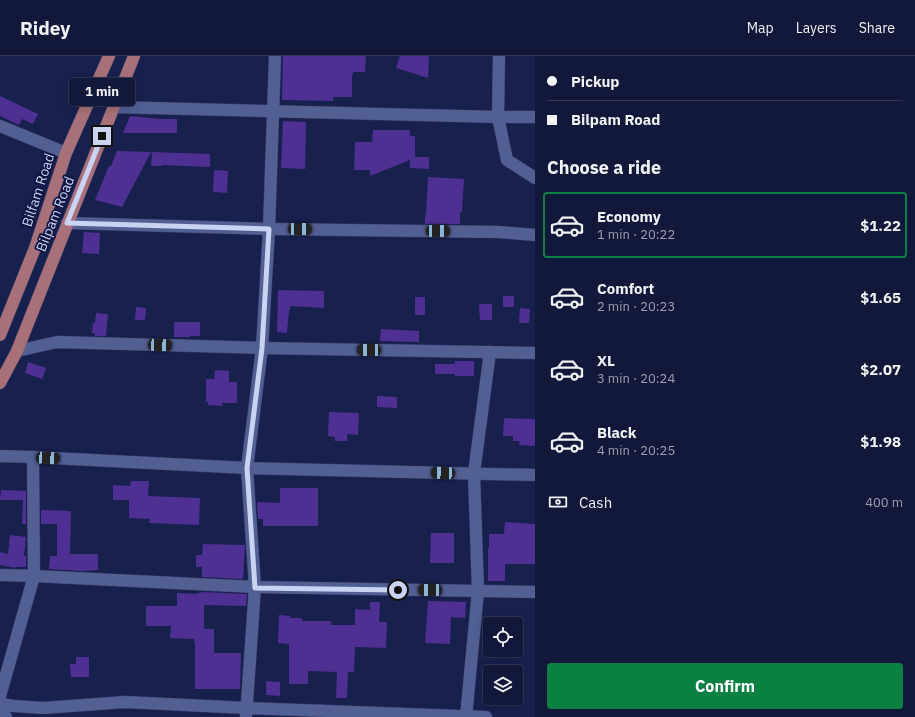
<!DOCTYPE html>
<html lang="en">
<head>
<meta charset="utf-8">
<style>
  :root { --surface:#12183a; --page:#1b2142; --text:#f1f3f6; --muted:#9ca0af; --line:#313754; --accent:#0b8043 }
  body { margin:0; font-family:"IBM Plex Sans",sans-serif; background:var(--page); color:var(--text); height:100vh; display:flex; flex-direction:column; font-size:15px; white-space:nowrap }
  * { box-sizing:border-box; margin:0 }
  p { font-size:13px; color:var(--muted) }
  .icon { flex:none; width:22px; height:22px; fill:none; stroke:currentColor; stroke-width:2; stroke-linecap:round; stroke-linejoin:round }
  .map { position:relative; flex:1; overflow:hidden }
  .panel { display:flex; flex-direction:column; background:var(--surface); width:380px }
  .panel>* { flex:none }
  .guide { display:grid; align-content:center; height:88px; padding:0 12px; background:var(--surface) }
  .tools { position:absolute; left:483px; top:561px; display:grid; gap:8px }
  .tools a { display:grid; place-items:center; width:40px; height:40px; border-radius:4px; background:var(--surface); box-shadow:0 2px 10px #0003,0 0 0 1px var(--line); font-size:20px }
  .end { position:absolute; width:18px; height:18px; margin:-9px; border:5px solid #cad3f1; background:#111; box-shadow:0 0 0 2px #111 }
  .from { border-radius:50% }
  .bubble { position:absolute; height:28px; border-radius:4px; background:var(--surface); box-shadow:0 2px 10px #0003,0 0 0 1px var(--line); font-size:13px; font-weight:700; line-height:28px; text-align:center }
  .car { position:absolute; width:12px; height:24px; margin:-12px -6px; border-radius:5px; box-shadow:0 0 3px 1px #0007; background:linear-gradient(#222 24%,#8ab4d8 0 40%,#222 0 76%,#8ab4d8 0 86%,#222 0) }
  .guide b { display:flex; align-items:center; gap:14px; height:38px; font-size:15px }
  .guide b+b { border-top:1px solid var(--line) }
  .guide i { width:10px; height:10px; background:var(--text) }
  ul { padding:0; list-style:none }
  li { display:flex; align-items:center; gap:12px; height:66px; margin:0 8px 6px; padding:0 4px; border:2px solid transparent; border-radius:4px }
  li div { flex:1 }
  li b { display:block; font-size:15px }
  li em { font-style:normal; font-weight:700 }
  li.selected { border-color:var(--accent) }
  li>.icon { width:36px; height:36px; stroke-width:1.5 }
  h2 { padding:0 12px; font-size:18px; line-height:48px }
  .pay { display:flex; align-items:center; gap:10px; height:44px; padding:0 12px; font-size:15px }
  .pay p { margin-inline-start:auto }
  .button { display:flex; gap:8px; margin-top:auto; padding:8px 12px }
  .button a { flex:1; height:46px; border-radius:4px; background:var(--accent); color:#fff; font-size:16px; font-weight:700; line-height:46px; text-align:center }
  header { display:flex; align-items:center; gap:24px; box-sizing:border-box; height:56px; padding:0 20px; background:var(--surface); border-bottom:1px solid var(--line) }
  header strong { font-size:19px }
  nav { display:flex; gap:22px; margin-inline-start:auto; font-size:14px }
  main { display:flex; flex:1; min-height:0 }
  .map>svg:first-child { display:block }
  .building { fill:#4e3092 }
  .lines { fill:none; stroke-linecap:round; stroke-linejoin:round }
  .minor-casing { stroke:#393b64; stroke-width:13 }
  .major-casing { stroke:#393b64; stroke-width:13 }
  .minor { stroke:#525f93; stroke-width:12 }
  .major { stroke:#a87179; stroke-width:12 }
  .route { stroke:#cad3f1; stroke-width:5 }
  .labels { text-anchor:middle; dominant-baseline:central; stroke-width:3.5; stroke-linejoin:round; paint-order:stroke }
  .street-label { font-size:14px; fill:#cad3f1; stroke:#101543 }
</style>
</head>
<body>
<header>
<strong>Ridey</strong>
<nav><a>Map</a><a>Layers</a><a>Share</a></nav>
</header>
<main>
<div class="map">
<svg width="535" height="661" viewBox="0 0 535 661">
  <rect width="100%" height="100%" fill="#18204e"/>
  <!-- building -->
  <g class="building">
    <polygon points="283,0 366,0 365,16 353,16 353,19 352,19 352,41 333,41 333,45 282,44"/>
    <polygon points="400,0 429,0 428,22 396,12"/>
    <polygon points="0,40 38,58 33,68 22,63 19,69 0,60"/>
    <polygon points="130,60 161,63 177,63 177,77 123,77"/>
    <polygon points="283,65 306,66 305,113 281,112"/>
    <polygon points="373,74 410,74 410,80 415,80 415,101 429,101 429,113 410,112 410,104 370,120 370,114 354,114 355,86 372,86"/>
    <polygon points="117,95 151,96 122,151 95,144 109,110 111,110"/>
    <polygon points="152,96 210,98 210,111 162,109 162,110 151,110"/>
    <polygon points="214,114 228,115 227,137 213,136"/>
    <polygon points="428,121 464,123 462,156 460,156 460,168 425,168 425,159 426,159"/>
    <polygon points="84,176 100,177 99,198 82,197"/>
    <polygon points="278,234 324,235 324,252 290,250 290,254 289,254 287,277 277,276"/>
    <rect x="503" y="240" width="11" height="11"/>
    <rect x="415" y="241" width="10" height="18"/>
    <polygon points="479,248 492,248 492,264 480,264"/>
    <polygon points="136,251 146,252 145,264 135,264"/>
    <polygon points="520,252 530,253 529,267 519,267"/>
    <polygon points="96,257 108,258 106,280 95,280 95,277 92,277 93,267 95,267"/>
    <polygon points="174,266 200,266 200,280 190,280 190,281 174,281"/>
    <polygon points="381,273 419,275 419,286 380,285"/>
    <polygon points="455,305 474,305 474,320 455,320 455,318 435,318 435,308 455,308"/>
    <polygon points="28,306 46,312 42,323 25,317"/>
    <polygon points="215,314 229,315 229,326 237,326 237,347 222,347 222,350 208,349 208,346 206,346 206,323 214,323"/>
    <polygon points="377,340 397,341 397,352 377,351"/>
    <polygon points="329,356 359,357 358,379 347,378 347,385 335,385 335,381 328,380"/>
    <polygon points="504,362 535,363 535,390 519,389 520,385 513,385 513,380 503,380"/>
    <polygon points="131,425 149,425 148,440 200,442 199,469 149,467 150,463 129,462 129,444 113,444 113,429 130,430"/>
    <polygon points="280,432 318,432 318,470 263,470 263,463 258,463 257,446 280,447"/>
    <polygon points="1,434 26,435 26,468 22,468 23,444 0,444"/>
    <polygon points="41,454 71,455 70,498 98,498 98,514 83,515 49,513 50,500 57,500 57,468 41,468"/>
    <polygon points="505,466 535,468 535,508 505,508 505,525 488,525 488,492 489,492 489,478 504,478"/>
    <polygon points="431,477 454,477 454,507 430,507"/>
    <polygon points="10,479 26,481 24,500 26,500 26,511 15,511 15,512 0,509 0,496 8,498"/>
    <polygon points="203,488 245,489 243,523 202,521 202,511 196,511 196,499 202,499"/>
    <polygon points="201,536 247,538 246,550 204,549 204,573 214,573 214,597 241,597 240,633 195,633 195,586 194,586 194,583 170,582 171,570 146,570 146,550 177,550 177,537 197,538 197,537 201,537"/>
    <polygon points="428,545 466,546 465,562 451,561 450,588 425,587"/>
    <polygon points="370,546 380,546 379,566 387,566 386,592 355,591 354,616 348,616 347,642 336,642 337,616 308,615 308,628 289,628 289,588 278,587 279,559 290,560 290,562 302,562 302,565 331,565 331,569 355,569 355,553 370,554"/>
    <polygon points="76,601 89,601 89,621 71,621 70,608 76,608"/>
    <polygon points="266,625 280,626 280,640 266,639"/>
  </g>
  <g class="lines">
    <!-- minor casing -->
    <g class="minor-casing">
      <g id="minor">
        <polyline points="499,0 498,61 507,104 535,122"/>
        <polyline points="114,51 498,61 535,61"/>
        <polyline points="0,70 66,97"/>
        <polyline points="67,167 269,173 499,176 535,179"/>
        <polyline points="17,295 57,286 262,292 535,297"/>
        <polyline points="0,400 33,401 247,412 535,419"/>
        <polyline points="0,519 34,520 255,531 535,536"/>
        <polyline points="0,640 34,520 33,401"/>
        <polyline points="0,648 14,650 43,652 125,646 246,652 486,661"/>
        <polyline points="0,651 6,661"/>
        <polyline points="246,661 255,531 247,412 262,292 269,173 275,0"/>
        <polyline points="466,661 478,535 474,417 490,296"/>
      </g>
    </g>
    <!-- major casing -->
    <g class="major-casing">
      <g id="major">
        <polyline points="0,279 35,192 66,97 109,0"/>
        <polyline points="0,327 17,295 134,0"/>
      </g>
    </g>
    <!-- minor -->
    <use href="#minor" class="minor"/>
    <!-- major -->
    <use href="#major" class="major"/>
  </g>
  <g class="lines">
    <!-- route -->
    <polyline class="route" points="102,80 67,167 269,173 262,292 247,412 255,532 398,534"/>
  </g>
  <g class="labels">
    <!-- street labels -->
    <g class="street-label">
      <text transform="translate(38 134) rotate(-72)">Bilfam Road</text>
      <text transform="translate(55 158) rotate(-68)">Bilpam Road</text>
    </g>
  </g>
</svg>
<div class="tools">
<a><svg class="icon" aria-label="locate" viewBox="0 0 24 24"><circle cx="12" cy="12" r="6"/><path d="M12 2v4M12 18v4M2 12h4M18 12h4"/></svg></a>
<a><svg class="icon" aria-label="layers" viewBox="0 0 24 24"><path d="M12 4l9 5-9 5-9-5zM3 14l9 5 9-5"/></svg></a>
</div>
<i class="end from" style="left:398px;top:534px"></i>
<i class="end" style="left:102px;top:80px"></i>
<div class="bubble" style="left:69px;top:22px;width:66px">1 min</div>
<i class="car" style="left:300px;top:173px;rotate:91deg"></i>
<i class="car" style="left:438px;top:175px;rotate:91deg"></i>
<i class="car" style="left:160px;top:289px;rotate:92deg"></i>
<i class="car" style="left:369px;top:294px;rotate:271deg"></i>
<i class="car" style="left:48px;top:402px;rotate:93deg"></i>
<i class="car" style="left:443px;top:417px;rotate:272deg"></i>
<i class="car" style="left:430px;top:534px;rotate:271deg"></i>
</div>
<section class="panel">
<div class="guide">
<b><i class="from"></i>Pickup</b>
<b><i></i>Bilpam Road</b>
</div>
<h2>Choose a ride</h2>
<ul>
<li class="selected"><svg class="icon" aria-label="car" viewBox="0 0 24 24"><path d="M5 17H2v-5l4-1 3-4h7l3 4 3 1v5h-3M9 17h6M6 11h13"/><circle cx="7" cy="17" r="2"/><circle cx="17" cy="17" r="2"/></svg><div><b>Economy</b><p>1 min · 20:22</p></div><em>$1.22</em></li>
<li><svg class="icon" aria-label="car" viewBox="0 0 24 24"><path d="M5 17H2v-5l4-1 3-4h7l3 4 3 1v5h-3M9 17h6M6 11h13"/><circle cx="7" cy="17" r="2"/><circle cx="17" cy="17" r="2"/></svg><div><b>Comfort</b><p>2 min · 20:23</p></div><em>$1.65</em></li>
<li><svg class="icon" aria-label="car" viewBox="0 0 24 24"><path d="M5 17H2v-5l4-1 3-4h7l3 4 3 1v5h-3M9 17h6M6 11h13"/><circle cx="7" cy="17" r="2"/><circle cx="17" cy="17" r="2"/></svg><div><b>XL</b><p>3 min · 20:24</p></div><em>$2.07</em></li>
<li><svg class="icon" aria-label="car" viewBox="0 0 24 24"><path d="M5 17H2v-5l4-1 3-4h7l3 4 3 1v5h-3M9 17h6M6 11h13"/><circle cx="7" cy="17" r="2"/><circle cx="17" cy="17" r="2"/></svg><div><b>Black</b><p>4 min · 20:25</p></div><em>$1.98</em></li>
</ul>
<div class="pay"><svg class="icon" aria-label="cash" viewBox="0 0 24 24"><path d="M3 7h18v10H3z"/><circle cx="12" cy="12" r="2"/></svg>Cash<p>400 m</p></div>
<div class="button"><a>Confirm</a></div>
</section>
</main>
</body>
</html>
